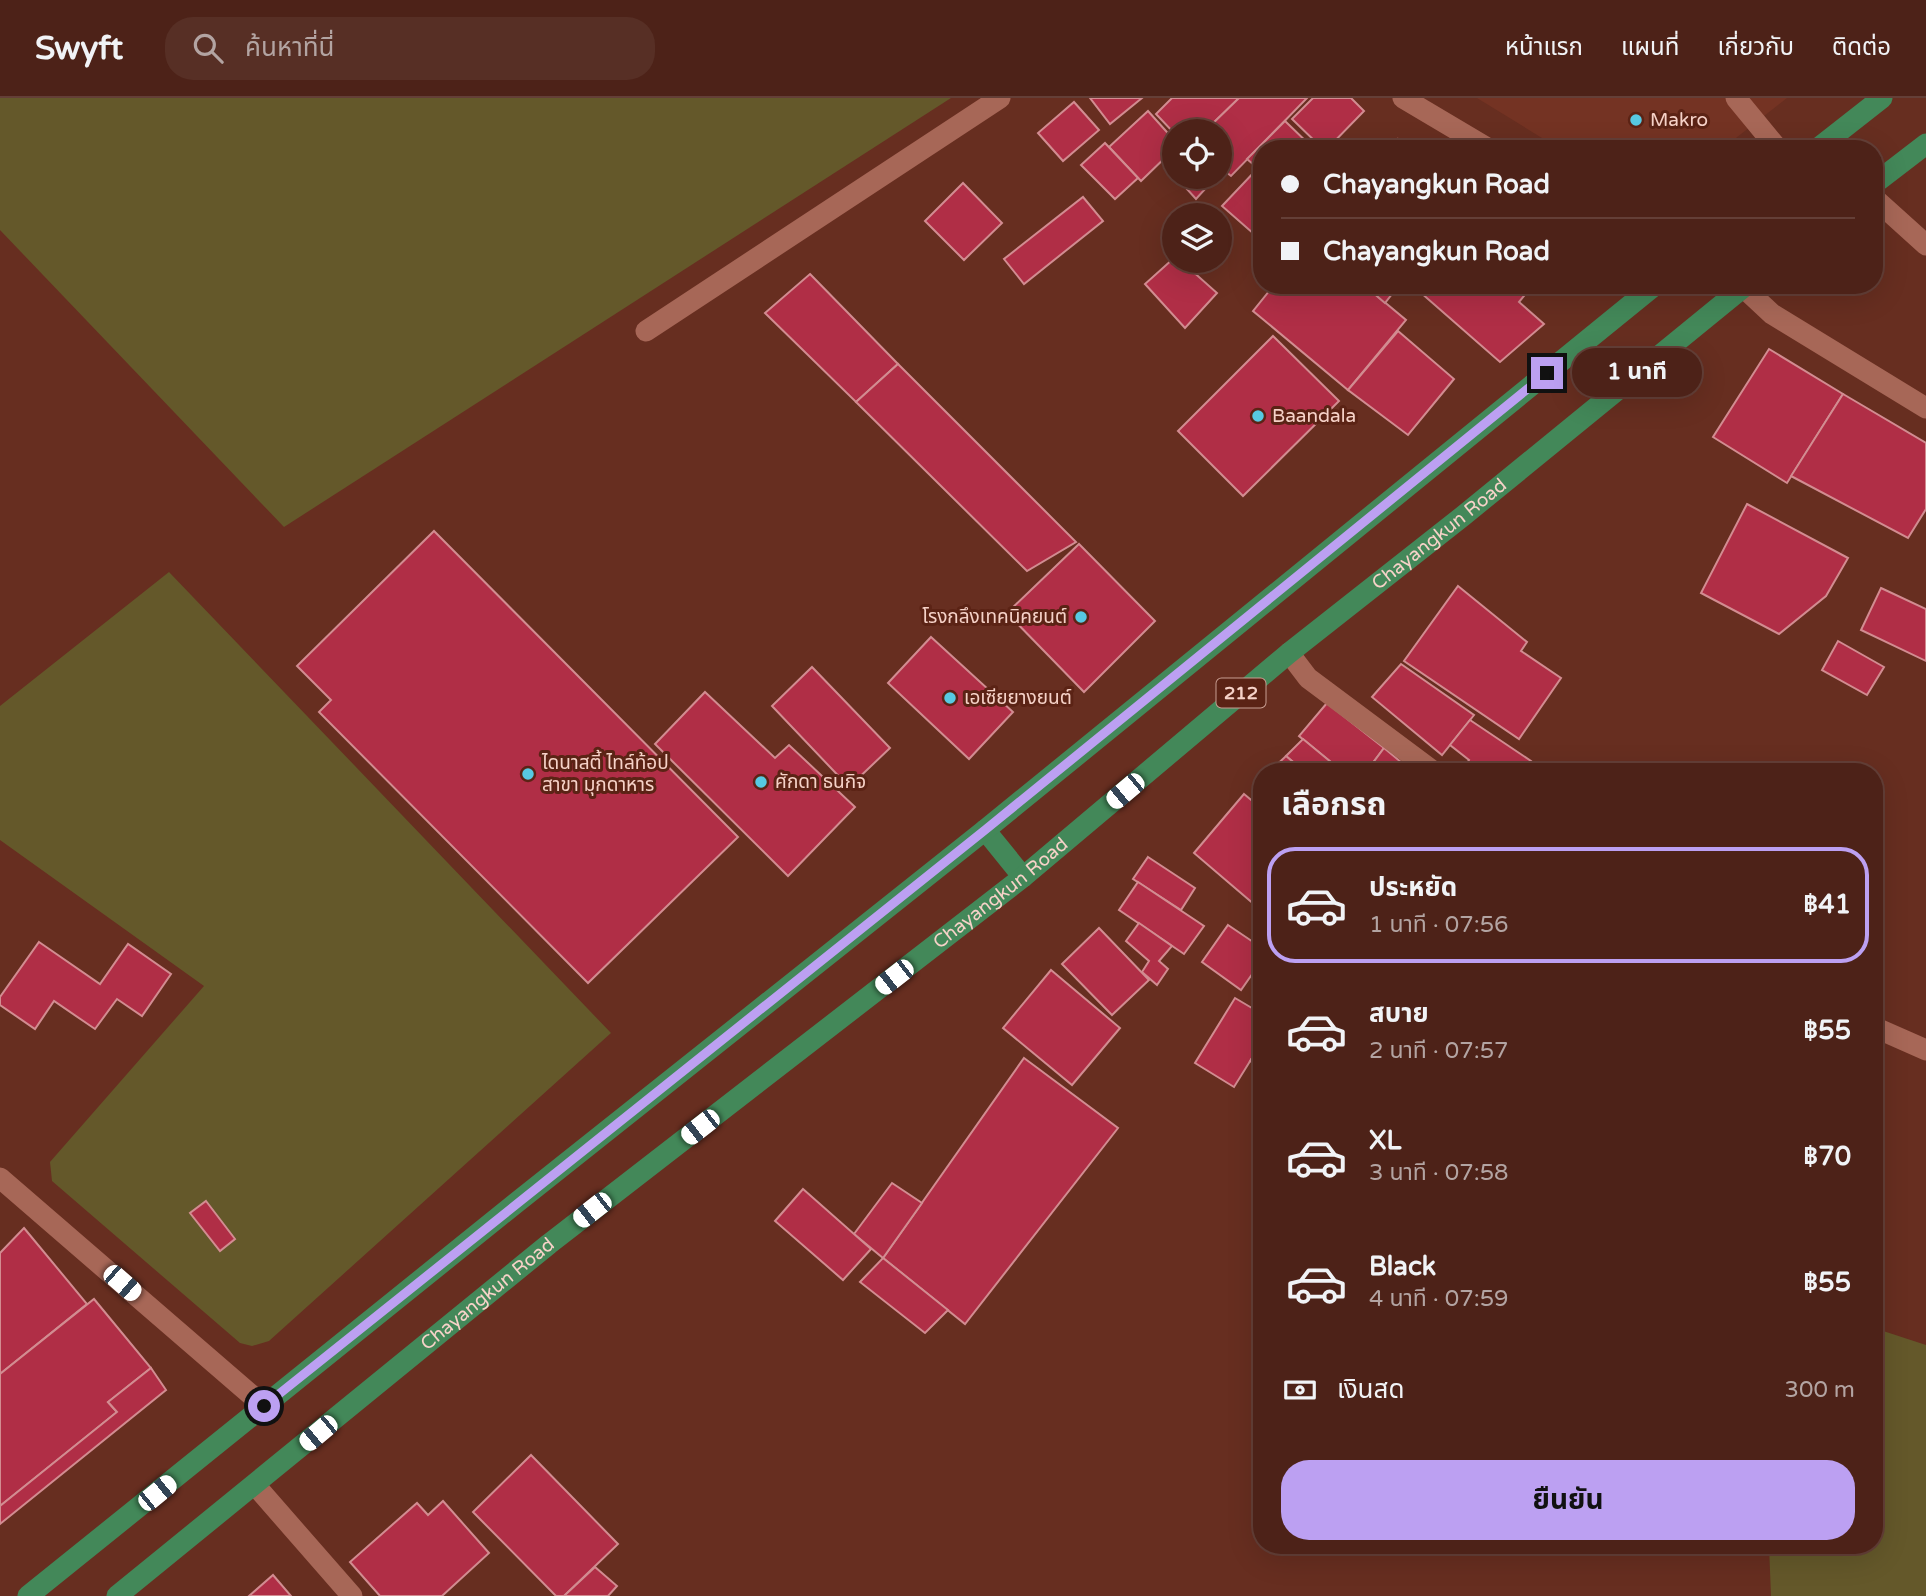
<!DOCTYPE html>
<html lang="th">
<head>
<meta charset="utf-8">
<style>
  :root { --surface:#4d2218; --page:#572f25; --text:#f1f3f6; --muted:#b3a4a2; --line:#643f37; --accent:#bca0f2 }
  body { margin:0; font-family:"Varela Round","Noto Sans Thai",sans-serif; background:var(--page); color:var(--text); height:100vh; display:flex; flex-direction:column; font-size:26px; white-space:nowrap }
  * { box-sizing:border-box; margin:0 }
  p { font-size:23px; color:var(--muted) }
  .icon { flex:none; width:38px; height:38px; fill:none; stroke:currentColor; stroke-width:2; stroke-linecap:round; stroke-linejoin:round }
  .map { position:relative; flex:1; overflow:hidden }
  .side { position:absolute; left:1253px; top:665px; width:630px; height:791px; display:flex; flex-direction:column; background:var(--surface); border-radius:28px; box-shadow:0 7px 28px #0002,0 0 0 2px var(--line) }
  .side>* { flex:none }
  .banner { position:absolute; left:1253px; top:42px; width:630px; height:154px; border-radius:28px; box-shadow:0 7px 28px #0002,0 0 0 2px var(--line); display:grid; align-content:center; height:154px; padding:0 28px; background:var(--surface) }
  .fabs { position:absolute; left:1162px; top:21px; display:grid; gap:14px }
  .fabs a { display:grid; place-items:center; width:70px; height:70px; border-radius:50%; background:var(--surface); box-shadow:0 7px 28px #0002,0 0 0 2px var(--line); font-size:35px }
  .end { position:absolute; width:32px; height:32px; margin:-16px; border:9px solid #bca0f2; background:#111; box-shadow:0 0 0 4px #111 }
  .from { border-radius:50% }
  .bubble { position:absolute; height:49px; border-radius:24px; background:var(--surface); box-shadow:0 7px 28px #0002,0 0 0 2px var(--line); font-size:23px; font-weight:700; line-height:49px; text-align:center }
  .car { position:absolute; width:21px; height:42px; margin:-21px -10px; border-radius:9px; box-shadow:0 0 5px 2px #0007; background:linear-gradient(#fff 24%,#345 0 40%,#fff 0 76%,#345 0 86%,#fff 0) }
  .banner b { display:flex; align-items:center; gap:24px; height:66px; font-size:26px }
  .banner b+b { border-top:2px solid var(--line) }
  .banner i { width:18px; height:18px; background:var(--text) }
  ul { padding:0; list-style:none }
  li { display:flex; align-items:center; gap:21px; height:116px; margin:0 14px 10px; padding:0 14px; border:4px solid transparent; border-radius:28px }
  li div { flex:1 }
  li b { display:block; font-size:26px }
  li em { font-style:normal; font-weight:700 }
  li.current { border-color:var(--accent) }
  li>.icon { width:63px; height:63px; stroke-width:1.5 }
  h2 { padding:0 28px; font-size:32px; line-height:84px }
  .pay { display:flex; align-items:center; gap:18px; height:77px; padding:0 28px; font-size:26px }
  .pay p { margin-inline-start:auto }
  .primary-button { display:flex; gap:14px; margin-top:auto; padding:14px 28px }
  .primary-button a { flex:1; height:80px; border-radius:28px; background:var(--accent); color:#111; font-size:28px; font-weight:700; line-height:80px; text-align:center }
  header { display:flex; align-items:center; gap:42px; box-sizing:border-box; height:98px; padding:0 35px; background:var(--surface); border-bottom:2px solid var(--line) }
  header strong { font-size:33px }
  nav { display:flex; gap:38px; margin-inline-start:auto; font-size:24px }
  .search { width:490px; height:63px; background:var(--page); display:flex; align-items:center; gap:18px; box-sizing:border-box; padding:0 24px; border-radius:28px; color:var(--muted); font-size:26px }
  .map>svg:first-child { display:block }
  .built { fill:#743323 }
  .green { fill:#64582a }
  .building { fill:#b02e46; stroke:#d28c91; stroke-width:2 }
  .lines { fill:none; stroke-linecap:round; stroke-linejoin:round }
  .minor { stroke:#a76757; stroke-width:21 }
  .major { stroke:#438859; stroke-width:21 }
  .route { stroke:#bca0f2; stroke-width:9 }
  .poi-dot { fill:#57c9e2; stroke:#5b2315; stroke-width:2.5 }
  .labels { text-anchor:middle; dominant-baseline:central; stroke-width:6; stroke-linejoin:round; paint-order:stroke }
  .shield { fill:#5b2315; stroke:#c89e92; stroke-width:2 }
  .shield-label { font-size:18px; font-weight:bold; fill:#f6d2c8 }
  .poi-label { font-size:19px; fill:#f6d2c8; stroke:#5b2315; text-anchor:start }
  .street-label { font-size:19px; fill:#f6d2c8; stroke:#5b2315 }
</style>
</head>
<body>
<header>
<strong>Swyft</strong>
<div class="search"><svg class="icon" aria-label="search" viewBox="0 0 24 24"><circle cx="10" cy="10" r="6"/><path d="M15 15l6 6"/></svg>ค้นหาที่นี่</div>
<nav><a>หน้าแรก</a><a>แผนที่</a><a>เกี่ยวกับ</a><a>ติดต่อ</a></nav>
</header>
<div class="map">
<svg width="1926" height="1498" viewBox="0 0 1926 1498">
  <rect width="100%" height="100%" fill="#672e20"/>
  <!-- built -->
  <polygon class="built" points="1477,0 1787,0 1727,47 1704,43 1695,51 1560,51"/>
  <!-- green -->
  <g class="green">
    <polygon points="0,0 951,0 284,429 0,132"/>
    <polygon points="169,474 611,935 269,1243 252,1248 240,1245 52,1083 50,1064 204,888 0,742 0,608"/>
    <polygon points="1874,1230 1926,1247 1926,1498 1771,1498 1769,1447 1874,1447"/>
  </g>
  <!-- building -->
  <g class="building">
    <polygon points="1090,0 1142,0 1110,26"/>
    <polygon points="1172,0 1239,0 1205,33 1174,35 1156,16"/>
    <polygon points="1239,0 1307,0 1231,78 1220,69 1220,33 1205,33"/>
    <polygon points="1313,0 1351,0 1364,13 1327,51 1323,51 1292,21"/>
    <polygon points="1074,4 1099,32 1063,63 1038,35"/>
    <polygon points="1148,13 1174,42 1174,51 1141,83 1109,49"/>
    <polygon points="1285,23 1314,51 1262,51 1262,74 1247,61"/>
    <polygon points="1398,41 1411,51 1391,51"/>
    <polygon points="1105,45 1138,80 1115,101 1081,67"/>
    <polygon points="1174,58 1174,76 1166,67"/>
    <polygon points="1258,70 1262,74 1262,143 1222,108"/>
    <polygon points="1176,79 1216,79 1196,101"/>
    <polygon points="963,85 1002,125 964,162 925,123"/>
    <polygon points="1083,99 1103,123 1024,186 1004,161"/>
    <polygon points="1174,160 1174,163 1181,163 1217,195 1185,230 1145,186"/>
    <polygon points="810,176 898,266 856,304 765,215"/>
    <polygon points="1274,187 1364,187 1406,222 1348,292 1253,213"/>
    <polygon points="1364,187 1399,187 1385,205"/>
    <polygon points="1412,187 1533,187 1519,204 1544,226 1500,264"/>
    <polygon points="1398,233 1454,281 1408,337 1348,292"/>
    <polygon points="1273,238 1339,303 1243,398 1178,333"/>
    <polygon points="1769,251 1843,296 1787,385 1713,339"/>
    <polygon points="898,266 1076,444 1027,473 856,304"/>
    <polygon points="1843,296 1926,345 1926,411 1908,440 1791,378"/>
    <polygon points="1747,406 1848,460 1826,498 1779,536 1701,495"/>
    <polygon points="434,433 738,739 588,885 319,614 331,602 297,568"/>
    <polygon points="1079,446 1155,523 1084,594 1007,515"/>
    <polygon points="1458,488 1527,544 1521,553 1561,580 1519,641 1404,563"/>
    <polygon points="1881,490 1926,511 1926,563 1861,532"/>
    <polygon points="931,539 1013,614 969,661 888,585"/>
    <polygon points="1838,543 1884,569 1867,597 1822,572"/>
    <polygon points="1401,566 1474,617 1442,657 1372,599"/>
    <polygon points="812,569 890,650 849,689 772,608"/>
    <polygon points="705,594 775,660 789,647 855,709 788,778 655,646"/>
    <polygon points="1327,605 1384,650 1366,674 1343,674 1299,638"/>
    <polygon points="1470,622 1531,663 1524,674 1461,674 1469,662 1450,647"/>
    <polygon points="1303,641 1343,674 1305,674 1286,658"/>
    <polygon points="1384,650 1413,674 1366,674"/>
    <polygon points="1286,658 1305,674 1269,674"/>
    <polygon points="1244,696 1262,711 1262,813 1194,755"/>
    <polygon points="1148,759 1195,790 1181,812 1133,781"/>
    <polygon points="1138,784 1204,828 1184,856 1119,812"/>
    <polygon points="1139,825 1172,848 1159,863 1168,871 1157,887 1142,874 1149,863 1126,843"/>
    <polygon points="1228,827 1262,850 1262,862 1241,892 1202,864"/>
    <polygon points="1099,830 1149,882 1112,917 1062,866"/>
    <polygon points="39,844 100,886 128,846 171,876 142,918 117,901 95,931 54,903 35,931 0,907 0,899"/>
    <polygon points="1051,872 1120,930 1072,987 1003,930"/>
    <polygon points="1235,900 1262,916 1262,944 1234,989 1195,965"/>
    <polygon points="1262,944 1262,969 1250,963"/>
    <polygon points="1024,960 1118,1030 965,1226 883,1160"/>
    <polygon points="892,1085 922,1105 883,1160 854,1136"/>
    <polygon points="803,1091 871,1151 843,1182 775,1123"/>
    <polygon points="206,1103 235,1141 220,1153 190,1115"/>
    <polygon points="24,1130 87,1206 0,1276 0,1155"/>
    <polygon points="883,1160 948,1212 925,1235 860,1184"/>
    <polygon points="94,1201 151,1270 108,1304 117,1314 0,1408 0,1276"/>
    <polygon points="151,1270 166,1292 0,1426 0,1408 117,1314 108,1304"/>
    <polygon points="531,1357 618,1446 564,1498 556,1498 473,1414"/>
    <polygon points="443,1403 489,1455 442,1498 380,1498 350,1464 417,1405 428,1417"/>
    <polygon points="595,1469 617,1488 608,1498 564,1498"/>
    <polygon points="273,1477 291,1498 249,1498"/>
  </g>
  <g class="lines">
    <!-- minor -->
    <g class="minor">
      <polyline points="1403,0 1489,51"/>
      <polyline points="1736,0 1778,51"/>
      <polyline points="1874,100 1926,147"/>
      <polyline points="1743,189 1772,216 1926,310"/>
      <polyline points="646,233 1000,0"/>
      <polyline points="1289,555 1308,580 1434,674"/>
      <polyline points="1874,929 1926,952"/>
      <polyline points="0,1080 264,1308"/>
      <polyline points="255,1387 352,1498"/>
    </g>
    <!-- major -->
    <g class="major">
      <polyline points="1817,51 1882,0"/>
      <polyline points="1874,86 1926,46"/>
      <polyline points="985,732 1023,779"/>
      <polyline points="28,1498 516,1105 985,732 1655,187"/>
      <path id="s1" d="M117 1498 549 1146 1023 779 1289 555 1463 418 1746 187"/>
    </g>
  </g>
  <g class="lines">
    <!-- route -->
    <polyline class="route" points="264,1308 985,732 1547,275"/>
  </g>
  <!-- markers -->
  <g class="poi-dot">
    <circle cx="1636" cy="22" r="7"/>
    <circle cx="1258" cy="318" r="7"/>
    <circle cx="1081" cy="519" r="7"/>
    <circle cx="950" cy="600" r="7"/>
    <circle cx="528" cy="676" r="7"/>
    <circle cx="761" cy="684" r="7"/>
  </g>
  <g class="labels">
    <!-- shield labels -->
    <rect class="shield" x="1216.5" y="580.5" width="49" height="29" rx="5"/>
    <g class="shield-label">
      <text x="1241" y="595">212</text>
    </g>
    <!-- poi labels -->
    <g class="poi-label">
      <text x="1650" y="22">Makro</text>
      <text x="1272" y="318">Baandala</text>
      <text x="1067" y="519" text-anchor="end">โรงกลึงเทคนิคยนต์</text>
      <text x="964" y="600">เอเซียยางยนต์</text>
      <text x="542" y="665">ไดนาสตี้ ไทล์ท้อป<tspan x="542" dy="22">สาขา มุกดาหาร</tspan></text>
      <text x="775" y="684">ศักดา ธนกิจ</text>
    </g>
    <!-- street labels -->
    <g class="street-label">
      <text stroke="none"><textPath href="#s1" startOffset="1696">Chayangkun Road</textPath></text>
      <text stroke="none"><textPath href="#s1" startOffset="1129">Chayangkun Road</textPath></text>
      <text stroke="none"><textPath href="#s1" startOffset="478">Chayangkun Road</textPath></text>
    </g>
  </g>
</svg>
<div class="fabs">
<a><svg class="icon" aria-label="locate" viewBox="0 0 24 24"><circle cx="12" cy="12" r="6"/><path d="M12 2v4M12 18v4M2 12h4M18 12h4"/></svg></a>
<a><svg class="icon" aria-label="layers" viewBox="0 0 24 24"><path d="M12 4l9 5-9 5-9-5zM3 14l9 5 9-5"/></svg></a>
</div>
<i class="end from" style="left:264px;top:1308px"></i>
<i class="end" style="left:1547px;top:275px"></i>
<div class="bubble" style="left:1572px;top:250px;width:130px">1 นาที</div>
<i class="car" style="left:1125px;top:693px;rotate:230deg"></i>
<i class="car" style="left:894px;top:879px;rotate:232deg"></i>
<i class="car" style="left:700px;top:1029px;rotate:232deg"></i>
<i class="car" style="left:592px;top:1112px;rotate:232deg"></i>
<i class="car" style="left:122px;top:1185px;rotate:131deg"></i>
<i class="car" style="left:318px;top:1335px;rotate:230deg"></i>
<i class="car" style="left:157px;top:1395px;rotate:51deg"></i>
<div class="banner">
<b><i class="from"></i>Chayangkun Road</b>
<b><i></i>Chayangkun Road</b>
</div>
<section class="side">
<h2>เลือกรถ</h2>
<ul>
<li class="current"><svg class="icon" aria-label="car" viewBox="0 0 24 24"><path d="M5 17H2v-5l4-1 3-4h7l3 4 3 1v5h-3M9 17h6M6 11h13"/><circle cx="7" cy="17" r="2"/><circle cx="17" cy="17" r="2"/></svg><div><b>ประหยัด</b><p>1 นาที · 07:56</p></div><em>฿41</em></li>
<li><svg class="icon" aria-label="car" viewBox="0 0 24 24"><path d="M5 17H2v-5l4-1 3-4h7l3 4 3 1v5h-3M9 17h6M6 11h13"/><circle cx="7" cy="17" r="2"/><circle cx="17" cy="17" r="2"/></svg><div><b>สบาย</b><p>2 นาที · 07:57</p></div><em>฿55</em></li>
<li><svg class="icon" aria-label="car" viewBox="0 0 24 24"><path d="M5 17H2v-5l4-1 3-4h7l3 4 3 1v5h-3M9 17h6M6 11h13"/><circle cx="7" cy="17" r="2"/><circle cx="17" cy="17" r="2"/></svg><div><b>XL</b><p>3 นาที · 07:58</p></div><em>฿70</em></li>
<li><svg class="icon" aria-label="car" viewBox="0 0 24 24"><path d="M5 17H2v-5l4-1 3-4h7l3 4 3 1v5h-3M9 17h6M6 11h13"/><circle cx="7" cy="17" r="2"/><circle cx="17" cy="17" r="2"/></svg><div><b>Black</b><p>4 นาที · 07:59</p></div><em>฿55</em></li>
</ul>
<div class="pay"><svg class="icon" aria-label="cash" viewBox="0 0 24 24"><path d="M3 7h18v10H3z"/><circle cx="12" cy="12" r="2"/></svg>เงินสด<p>300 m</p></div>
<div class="primary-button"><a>ยืนยัน</a></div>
</section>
</div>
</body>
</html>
